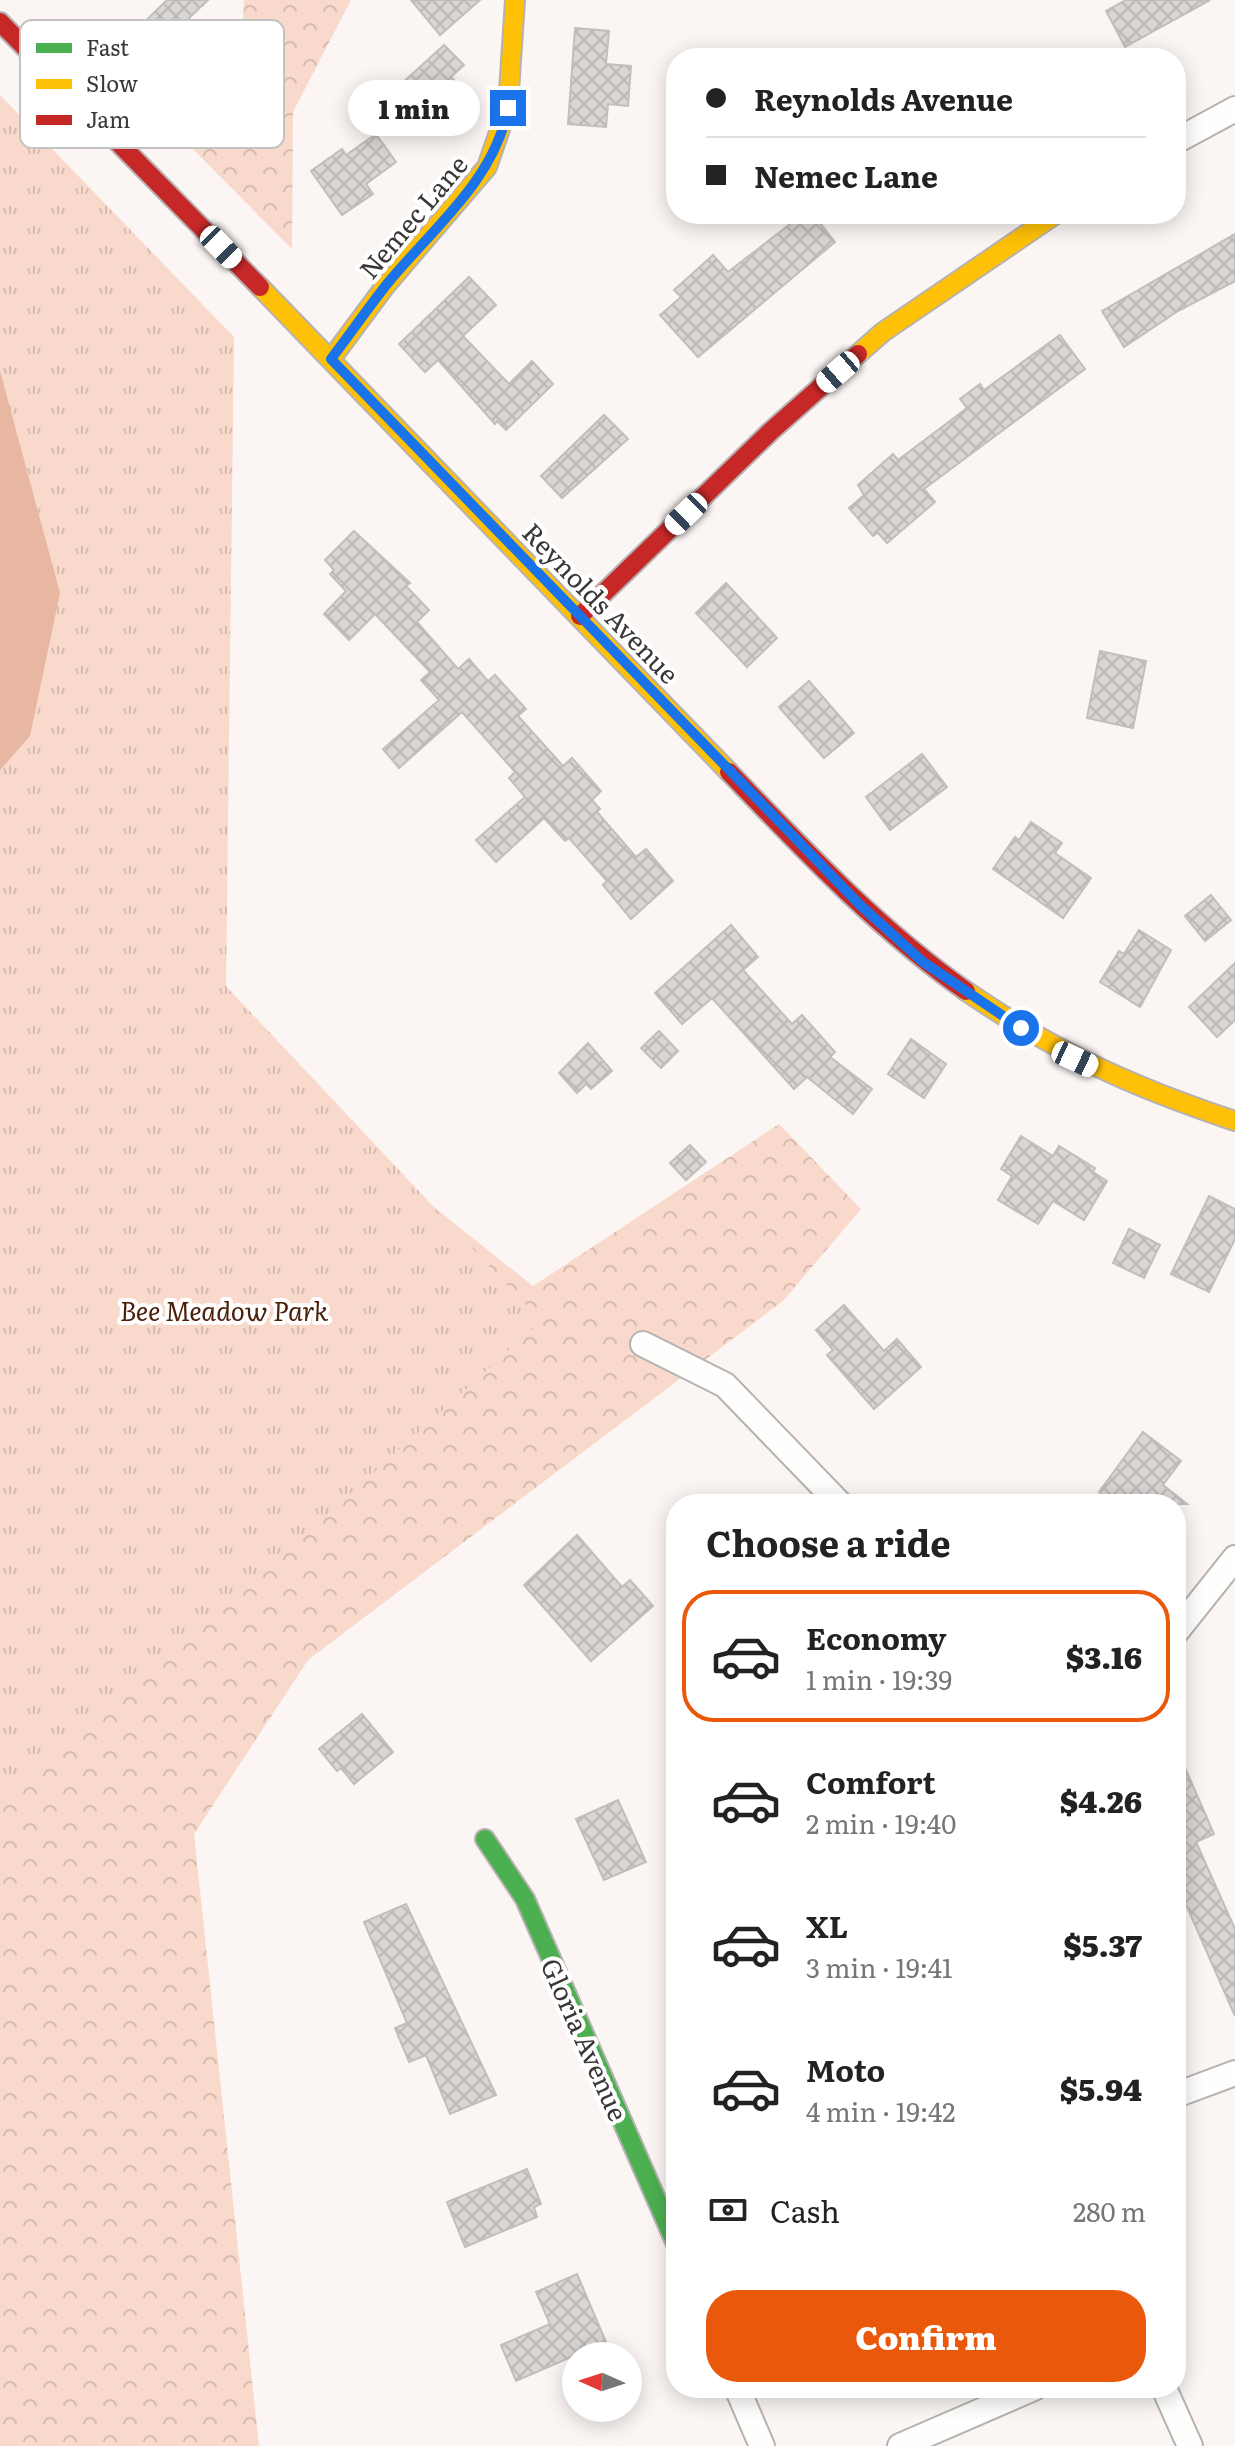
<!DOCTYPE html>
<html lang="en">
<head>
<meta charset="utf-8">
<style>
  :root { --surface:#fff; --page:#f2f2f2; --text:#222; --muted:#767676; --line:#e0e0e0; --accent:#ea580c }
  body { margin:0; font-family:Literata,serif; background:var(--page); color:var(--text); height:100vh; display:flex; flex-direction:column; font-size:30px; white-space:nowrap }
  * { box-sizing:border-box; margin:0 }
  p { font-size:26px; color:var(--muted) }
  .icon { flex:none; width:44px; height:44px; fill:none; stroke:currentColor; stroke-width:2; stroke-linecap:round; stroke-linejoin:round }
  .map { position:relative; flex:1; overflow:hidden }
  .drawer { position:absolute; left:666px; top:1494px; width:520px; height:904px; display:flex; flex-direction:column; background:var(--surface); border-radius:32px; box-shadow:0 4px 20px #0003 }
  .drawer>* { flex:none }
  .guide { position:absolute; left:666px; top:48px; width:520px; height:176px; border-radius:32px; box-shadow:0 4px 20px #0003; display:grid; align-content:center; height:176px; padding:0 40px; background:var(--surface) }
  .needle { width:52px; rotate:273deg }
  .controls { position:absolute; left:562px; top:2342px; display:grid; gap:16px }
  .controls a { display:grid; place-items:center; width:80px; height:80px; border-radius:50%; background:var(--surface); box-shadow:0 4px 20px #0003; font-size:40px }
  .end { position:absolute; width:36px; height:36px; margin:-18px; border:10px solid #1a73e8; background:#fff; box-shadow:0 0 0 4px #fff }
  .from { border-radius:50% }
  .bubble { position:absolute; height:56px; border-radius:28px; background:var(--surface); box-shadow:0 4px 20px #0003; font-size:26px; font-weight:800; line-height:56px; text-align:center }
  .car { position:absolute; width:24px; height:48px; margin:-24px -12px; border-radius:10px; box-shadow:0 0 6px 2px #0007; background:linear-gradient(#fff 24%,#345 0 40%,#fff 0 76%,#345 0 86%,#fff 0) }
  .guide b { display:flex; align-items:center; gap:28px; height:76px; font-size:30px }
  .guide b+b { border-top:2px solid var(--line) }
  .guide i { width:20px; height:20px; background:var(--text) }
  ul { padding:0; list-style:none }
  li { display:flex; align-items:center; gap:24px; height:132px; margin:0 16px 12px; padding:0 24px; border:4px solid transparent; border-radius:32px }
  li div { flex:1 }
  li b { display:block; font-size:30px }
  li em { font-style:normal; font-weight:800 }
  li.active { border-color:var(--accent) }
  li>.icon { width:72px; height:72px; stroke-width:1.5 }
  h2 { padding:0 40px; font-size:36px; line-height:96px }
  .pay { display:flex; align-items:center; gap:20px; height:88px; padding:0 40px; font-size:30px }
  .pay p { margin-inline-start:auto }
  .action { display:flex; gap:16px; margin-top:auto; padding:16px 40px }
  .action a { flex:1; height:92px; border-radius:32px; background:var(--accent); color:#fff; font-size:32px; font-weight:800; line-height:92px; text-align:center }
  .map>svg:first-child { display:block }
  .forest { fill:url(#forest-crowns) }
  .park { fill:url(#park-tufts) }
  .water { fill:#e8b7a1 }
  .building { fill:url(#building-cross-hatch); stroke:#c1bebc; stroke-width:2 }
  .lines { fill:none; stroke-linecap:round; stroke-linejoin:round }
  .street-casing { stroke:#b6b2b1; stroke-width:28 }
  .fast-casing { stroke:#b6b2b1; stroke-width:22 }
  .slow-casing { stroke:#b6b2b1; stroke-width:22 }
  .jam-casing { stroke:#b6b2b1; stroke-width:22 }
  .street { stroke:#fefefd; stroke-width:24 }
  .fast { stroke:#4caf50; stroke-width:18 }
  .slow { stroke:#ffc107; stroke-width:18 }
  .jam { stroke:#c62828; stroke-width:18 }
  .route { stroke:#1a73e8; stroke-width:10 }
  .labels { text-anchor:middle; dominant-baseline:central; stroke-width:8; stroke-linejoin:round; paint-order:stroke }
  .street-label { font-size:26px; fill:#3a3736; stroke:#fff }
  .park-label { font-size:26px; font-style:italic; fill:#4b200b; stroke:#fff }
  .key { fill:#fff; stroke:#c4c3c3; stroke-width:2 }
  .key-label { font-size:22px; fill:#3a3736 }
</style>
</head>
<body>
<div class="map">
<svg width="1235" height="2446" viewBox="0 0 1235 2446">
  <defs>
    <pattern id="forest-crowns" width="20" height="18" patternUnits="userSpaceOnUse" patternTransform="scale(2)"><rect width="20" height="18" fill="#f9d9cb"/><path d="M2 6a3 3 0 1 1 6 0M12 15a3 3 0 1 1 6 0" fill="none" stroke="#d6bbaf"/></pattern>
    <pattern id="park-tufts" width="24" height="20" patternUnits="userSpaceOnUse" patternTransform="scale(2)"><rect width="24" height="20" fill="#f9d9cb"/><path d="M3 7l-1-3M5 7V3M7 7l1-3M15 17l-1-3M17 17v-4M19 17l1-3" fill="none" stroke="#d6bbaf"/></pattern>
    <pattern id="building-cross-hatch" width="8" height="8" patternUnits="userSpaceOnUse" patternTransform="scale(2)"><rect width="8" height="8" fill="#d9d6d4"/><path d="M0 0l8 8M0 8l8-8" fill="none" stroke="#bbb8b7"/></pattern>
  </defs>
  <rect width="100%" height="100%" fill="#fbf6f4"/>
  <!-- forest -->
  <g class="forest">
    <polygon points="244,0 351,0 293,112 292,249 157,113 243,23"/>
    <polygon points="0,324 198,1035 296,1097 533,1286 779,1124 861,1209 784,1300 308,1660 194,1834 259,2446 0,2446"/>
  </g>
  <!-- park -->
  <polygon class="park" points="0,95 234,337 226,986 541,1321 0,1811"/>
  <!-- water -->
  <polygon class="water" points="0,371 60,593 30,736 0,770"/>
  <!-- building -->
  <g class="building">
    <polygon points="167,0 208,0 189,18 197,27 152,66 126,40"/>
    <polygon points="411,0 480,0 440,35"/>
    <polygon points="1126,0 1210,0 1125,47 1106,11"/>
    <polygon points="575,28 609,31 606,64 631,66 628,106 608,104 606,127 568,124"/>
    <polygon points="444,45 464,65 451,77 457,83 423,113 399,86"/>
    <polygon points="376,134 396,162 366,184 373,194 342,215 311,171 342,149 346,155"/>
    <polygon points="803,214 813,214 835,242 698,357 660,315 681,297 674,290 713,255 728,272"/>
    <polygon points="1235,234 1235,281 1178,311 1124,347 1102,311"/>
    <polygon points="469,277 496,305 463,336 509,384 532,361 553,384 506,430 497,421 495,424 438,360 425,372 399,344"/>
    <polygon points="1060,335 1085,369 924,489 935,502 887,543 878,533 873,536 849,508 864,495 858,485 893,454 898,460 967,408 960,399 980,384 984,390"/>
    <polygon points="604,415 628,439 562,498 541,476"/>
    <polygon points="354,531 410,583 406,586 429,610 417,622 458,669 469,659 488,681 495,675 526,709 518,716 563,766 572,758 601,791 592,800 600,809 597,812 636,857 646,849 673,881 631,919 603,885 607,881 569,838 565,841 544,818 496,862 476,840 525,797 509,778 515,772 462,712 399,768 383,749 439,700 421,680 430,672 375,614 349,640 324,614 346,591 330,574 334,570 325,560"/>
    <polygon points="726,583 777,638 747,667 696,613"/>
    <polygon points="1100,651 1146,661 1133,728 1087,718"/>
    <polygon points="809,681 854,733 824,758 779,707"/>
    <polygon points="922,754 947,787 890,830 866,797"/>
    <polygon points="1031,822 1062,843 1055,853 1091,878 1063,918 993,869 1015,837 1019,840"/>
    <polygon points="1211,895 1231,920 1205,941 1185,916"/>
    <polygon points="731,925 758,957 743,970 792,1024 802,1015 835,1052 830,1057 872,1089 853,1114 807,1077 794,1089 712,998 682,1024 655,993"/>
    <polygon points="1139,930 1171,950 1140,1007 1100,982 1119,951 1124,954"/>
    <polygon points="1235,963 1235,1020 1217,1037 1189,1007"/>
    <polygon points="659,1031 678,1051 661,1068 641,1048"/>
    <polygon points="911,1039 946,1064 924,1098 888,1074"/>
    <polygon points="588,1043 612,1071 591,1089 586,1084 577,1093 559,1073"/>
    <polygon points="1021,1136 1053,1156 1059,1146 1095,1168 1093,1172 1107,1181 1084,1220 1053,1201 1038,1224 998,1200 1012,1176 1001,1169"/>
    <polygon points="690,1145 706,1162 686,1180 670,1163"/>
    <polygon points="1209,1196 1235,1209 1235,1239 1209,1292 1171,1274"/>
    <polygon points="1129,1229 1160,1245 1144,1278 1113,1263"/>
    <polygon points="844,1305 884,1351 897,1339 921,1367 874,1409 827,1355 833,1350 816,1330"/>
    <polygon points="1143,1432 1181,1461 1163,1485 1187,1504 1116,1504 1099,1492"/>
    <polygon points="577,1535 622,1587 630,1580 653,1606 591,1661 524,1585"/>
    <polygon points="362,1714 393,1752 354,1784 341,1768 337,1771 319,1749"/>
    <polygon points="1176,1747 1214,1834 1196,1842 1235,1929 1235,2016 1176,1882"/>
    <polygon points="618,1800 646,1862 604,1880 576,1819"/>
    <polygon points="406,1904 496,2095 450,2114 426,2055 409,2062 395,2028 407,2023 364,1922"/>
    <polygon points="527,2169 541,2204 534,2207 537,2217 465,2247 447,2202"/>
    <polygon points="577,2274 606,2342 516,2381 501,2345 550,2324 536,2292"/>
  </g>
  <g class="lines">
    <!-- street casing -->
    <g class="street-casing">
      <g id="street">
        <polyline points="1176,141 1235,109"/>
        <polyline points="643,1344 725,1385 840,1504"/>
        <polyline points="1176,1632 1235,1558"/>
        <polyline points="1176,2095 1235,2073"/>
        <polyline points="737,2388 762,2446"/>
        <polyline points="1164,2388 1190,2446"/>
        <polyline points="900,2446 1034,2388"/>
      </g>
    </g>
    <!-- fast casing -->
    <g class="fast-casing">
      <polyline id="fast" points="485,1839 525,1899 676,2244"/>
    </g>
    <!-- slow casing -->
    <g class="slow-casing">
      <g id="slow">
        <polyline points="260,287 729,772"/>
        <polyline points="858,354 883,332 1056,214"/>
        <polyline points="331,359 386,285 487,167 508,106 515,0"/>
        <path d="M966 991C1053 1051 1135 1088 1235 1121"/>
      </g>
    </g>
    <!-- jam casing -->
    <g class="jam-casing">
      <g id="jam">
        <polyline points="0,22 260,287"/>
        <polyline points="580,616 771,431 858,354"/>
        <path d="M729 772C803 849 878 929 966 991"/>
      </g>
    </g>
    <!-- street -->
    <use href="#street" class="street"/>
    <!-- fast -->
    <use href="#fast" class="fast"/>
    <!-- slow -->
    <use href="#slow" class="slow"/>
    <!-- jam -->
    <use href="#jam" class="jam"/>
  </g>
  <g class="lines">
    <!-- route -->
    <path class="route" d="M508 108C495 180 432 229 387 284 368 308 350 334 331 359L860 905 923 962 1021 1028"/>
  </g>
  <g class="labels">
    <!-- street labels -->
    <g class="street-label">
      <text transform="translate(412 216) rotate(-50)">Nemec Lane</text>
      <text transform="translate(602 602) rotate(46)">Reynolds Avenue</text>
      <text transform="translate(586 2039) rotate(66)">Gloria Avenue</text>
    </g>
    <!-- park labels -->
    <g class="park-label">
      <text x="224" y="1309">Bee Meadow Park</text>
    </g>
  </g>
  <!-- legend -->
  <rect x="20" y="20" width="264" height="128" rx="12" class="key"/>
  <rect x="36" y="43" width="36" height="10" fill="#4caf50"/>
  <rect x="36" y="79" width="36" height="10" fill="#ffc107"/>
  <rect x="36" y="115" width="36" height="10" fill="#c62828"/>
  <g class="key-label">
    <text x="86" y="56">Fast</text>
    <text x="86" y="92">Slow</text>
    <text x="86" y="128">Jam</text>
  </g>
</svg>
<div class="controls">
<a><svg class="needle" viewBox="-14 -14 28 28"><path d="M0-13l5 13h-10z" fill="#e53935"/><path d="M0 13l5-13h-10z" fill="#767676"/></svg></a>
</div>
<i class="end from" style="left:1021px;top:1028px"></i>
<i class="end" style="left:508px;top:108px"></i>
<div class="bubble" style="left:348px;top:80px;width:132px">1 min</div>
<i class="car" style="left:221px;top:247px;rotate:136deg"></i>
<i class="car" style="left:838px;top:372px;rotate:229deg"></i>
<i class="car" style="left:686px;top:514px;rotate:226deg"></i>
<i class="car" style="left:1075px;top:1059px;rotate:115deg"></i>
<div class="guide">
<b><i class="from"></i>Reynolds Avenue</b>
<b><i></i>Nemec Lane</b>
</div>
<section class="drawer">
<h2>Choose a ride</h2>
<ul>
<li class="active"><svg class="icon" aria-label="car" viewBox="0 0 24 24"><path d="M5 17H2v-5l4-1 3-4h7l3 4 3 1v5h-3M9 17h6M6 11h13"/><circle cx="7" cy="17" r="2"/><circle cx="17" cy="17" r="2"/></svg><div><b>Economy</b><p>1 min · 19:39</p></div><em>$3.16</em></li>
<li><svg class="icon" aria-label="car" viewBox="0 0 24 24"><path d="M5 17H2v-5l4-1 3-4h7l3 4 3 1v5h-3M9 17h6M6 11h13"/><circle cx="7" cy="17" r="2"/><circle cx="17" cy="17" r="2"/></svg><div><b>Comfort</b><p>2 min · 19:40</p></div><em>$4.26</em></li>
<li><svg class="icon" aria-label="car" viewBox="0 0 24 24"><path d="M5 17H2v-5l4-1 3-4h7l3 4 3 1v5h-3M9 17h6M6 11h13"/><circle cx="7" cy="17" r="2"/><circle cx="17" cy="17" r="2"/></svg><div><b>XL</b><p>3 min · 19:41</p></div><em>$5.37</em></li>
<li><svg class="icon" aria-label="car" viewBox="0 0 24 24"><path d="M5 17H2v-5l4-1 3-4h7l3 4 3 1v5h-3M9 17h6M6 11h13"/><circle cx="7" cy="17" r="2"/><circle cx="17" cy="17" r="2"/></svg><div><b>Moto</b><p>4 min · 19:42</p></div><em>$5.94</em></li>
</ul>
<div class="pay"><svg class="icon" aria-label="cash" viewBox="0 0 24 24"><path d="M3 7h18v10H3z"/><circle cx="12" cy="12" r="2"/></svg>Cash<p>280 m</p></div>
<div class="action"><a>Confirm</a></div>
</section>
</div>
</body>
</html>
